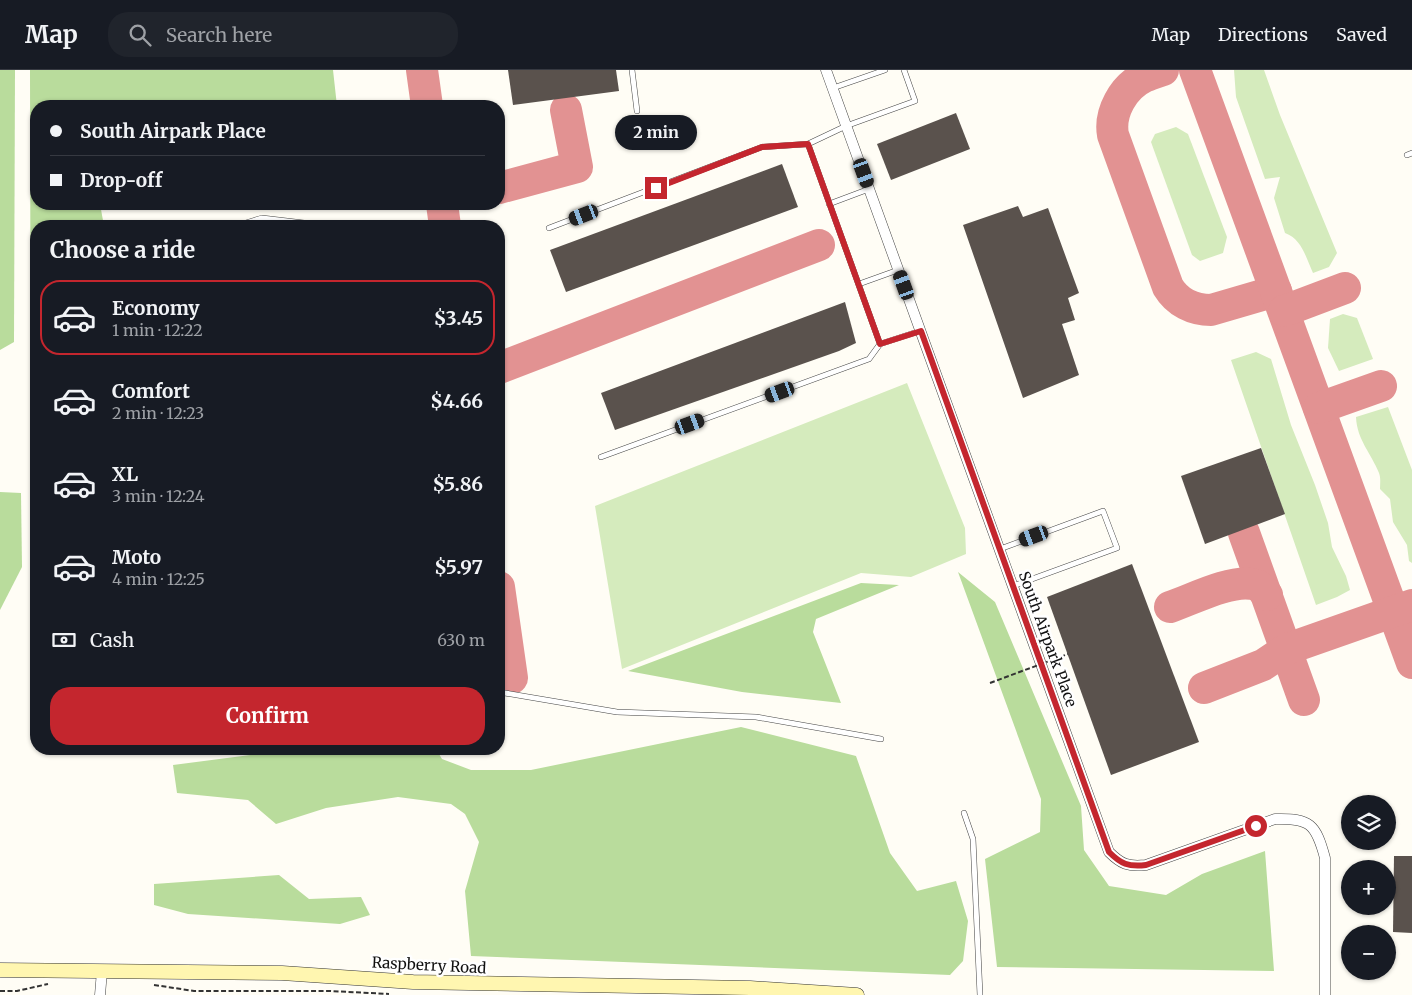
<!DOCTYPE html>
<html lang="en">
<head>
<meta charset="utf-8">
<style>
  :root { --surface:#171b24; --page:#20242c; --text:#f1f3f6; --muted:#9ea1a6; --line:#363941; --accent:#c4262e }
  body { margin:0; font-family:Merriweather,serif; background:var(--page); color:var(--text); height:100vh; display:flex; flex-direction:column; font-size:19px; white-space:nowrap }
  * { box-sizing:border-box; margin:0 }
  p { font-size:16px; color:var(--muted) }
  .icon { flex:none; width:28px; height:28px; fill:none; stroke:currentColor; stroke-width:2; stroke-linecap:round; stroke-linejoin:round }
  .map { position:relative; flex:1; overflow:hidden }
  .panel { position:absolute; left:30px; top:150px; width:475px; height:535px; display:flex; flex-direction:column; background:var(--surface); border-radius:20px; box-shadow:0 1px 4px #0004 }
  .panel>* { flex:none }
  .banner { position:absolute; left:30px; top:30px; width:475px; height:110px; border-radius:20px; box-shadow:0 1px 4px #0004; display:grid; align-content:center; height:110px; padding:0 20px; background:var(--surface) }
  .buttons { position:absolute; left:1341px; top:725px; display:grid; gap:10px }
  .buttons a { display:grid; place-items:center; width:55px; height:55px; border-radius:50%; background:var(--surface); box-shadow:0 1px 4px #0004; font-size:25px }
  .end { position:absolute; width:22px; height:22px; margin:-11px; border:6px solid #c4262e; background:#fff; box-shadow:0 0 0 2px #fff }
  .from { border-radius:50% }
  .bubble { position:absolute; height:35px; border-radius:18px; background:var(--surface); box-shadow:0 1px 4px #0004; font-size:16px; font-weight:700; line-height:35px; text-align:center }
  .car { position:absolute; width:15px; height:30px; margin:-15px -8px; border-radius:6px; box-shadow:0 0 4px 1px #0007; background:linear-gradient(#222 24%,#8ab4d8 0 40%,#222 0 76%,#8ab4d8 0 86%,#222 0) }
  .banner b { display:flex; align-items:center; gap:18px; height:48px; font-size:19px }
  .banner b+b { border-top:1px solid var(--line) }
  .banner i { width:12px; height:12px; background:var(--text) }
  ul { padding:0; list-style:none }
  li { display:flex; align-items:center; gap:15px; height:75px; margin:0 10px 8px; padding:0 10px; border:2px solid transparent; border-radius:20px }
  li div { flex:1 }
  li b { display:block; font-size:19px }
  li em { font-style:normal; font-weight:700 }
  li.on { border-color:var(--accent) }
  li>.icon { width:45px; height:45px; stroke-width:1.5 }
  h2 { padding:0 20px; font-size:22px; line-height:60px }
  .pay { display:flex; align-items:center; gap:12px; height:55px; padding:0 20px; font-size:19px }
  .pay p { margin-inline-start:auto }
  .primary-button { display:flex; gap:10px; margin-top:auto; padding:10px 20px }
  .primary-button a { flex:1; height:58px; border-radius:20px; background:var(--accent); color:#fff; font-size:20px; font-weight:700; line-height:58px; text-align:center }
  header { display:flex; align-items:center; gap:30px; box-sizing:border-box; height:70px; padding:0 25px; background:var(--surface); border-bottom:1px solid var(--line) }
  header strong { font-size:24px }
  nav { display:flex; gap:28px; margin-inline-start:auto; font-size:18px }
  .search { width:350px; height:45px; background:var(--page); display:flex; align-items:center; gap:12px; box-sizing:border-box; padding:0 18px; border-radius:20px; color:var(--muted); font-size:19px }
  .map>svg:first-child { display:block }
  .green { fill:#d5ebbd }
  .forest { fill:#b9dc9c }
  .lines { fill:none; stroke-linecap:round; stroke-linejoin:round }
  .taxiway { stroke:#e29292; stroke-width:32 }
  .building { fill:#5a524d }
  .lane-casing { stroke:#444; stroke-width:6 }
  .street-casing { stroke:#444; stroke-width:11 }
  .secondary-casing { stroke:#333; stroke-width:15 }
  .path { stroke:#333; stroke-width:2; stroke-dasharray:5 2.5; stroke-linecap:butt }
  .lane { stroke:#fff; stroke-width:5 }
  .street { stroke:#fff; stroke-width:10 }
  .secondary { stroke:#fff6b0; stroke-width:14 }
  .path-bridge { stroke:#333; stroke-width:2; stroke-dasharray:5 2.5; stroke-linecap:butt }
  .route { stroke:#c4262e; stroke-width:6 }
  .labels { text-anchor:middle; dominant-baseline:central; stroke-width:5; stroke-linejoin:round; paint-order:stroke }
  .street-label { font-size:15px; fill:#111; stroke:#fff }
</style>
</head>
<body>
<header>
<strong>Map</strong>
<div class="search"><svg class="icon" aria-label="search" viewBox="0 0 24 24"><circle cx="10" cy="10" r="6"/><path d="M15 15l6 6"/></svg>Search here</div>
<nav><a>Map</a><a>Directions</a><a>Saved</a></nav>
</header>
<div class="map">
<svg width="1412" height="925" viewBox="0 0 1412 925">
  <rect width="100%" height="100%" fill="#fffdf5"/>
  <!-- green -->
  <g class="green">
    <path d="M1234 0H1264L1280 45 1337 183 1329 197 1313 203C1306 188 1302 169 1285 163L1274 128 1280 107 1265 109 1236 27Z"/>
    <polygon points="1176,57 1188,64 1227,167 1223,183 1200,191 1192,185 1151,72 1155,64"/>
    <polygon points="1343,244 1357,248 1373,289 1339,301 1328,278 1330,249"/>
    <polygon points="1256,282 1271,289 1291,355 1315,415 1328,453 1332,477 1346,506 1350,520 1337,527 1316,535 1231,290"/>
    <polygon points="907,313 965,458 966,484 911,507 861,503 622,599 595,436"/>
    <path d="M1388 337 1412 400V493L1409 491 1407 475 1393 452 1390 429 1380 419C1380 414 1381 408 1379 403 1371 383 1357 370 1356 347Z"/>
  </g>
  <!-- forest -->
  <g class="forest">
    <polygon points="0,0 15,0 14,272 0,280"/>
    <polygon points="30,0 333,0 337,36 36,36 36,134 100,134 104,156 36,156 36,485 31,486"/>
    <polygon points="0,422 21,423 22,497 0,540"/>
    <polygon points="958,502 995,532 1081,736 1084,780 1109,816 1166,825 1202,804 1265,781 1274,901 997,897 985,789 1040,762 1041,729"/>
    <polygon points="861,513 899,515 816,549 813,562 841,633 742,622 628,601"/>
    <polygon points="741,657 856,686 890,783 917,821 956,811 968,851 963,891 950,905 471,886 465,821 479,772 465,744 451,734 398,727 326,738 276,754 248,730 177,723 173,695 297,679 436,679 442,689 471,700 531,700"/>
    <polygon points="279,805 309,829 361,827 370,845 340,854 188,844 154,835 154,814"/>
  </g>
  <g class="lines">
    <!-- taxiway -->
    <g class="taxiway">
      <polyline points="422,0 427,36"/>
      <path d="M1163 0C1157 2 1150 4 1144 7 1123 17 1109 43 1113 65L1168 217C1177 232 1193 240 1211 240L1276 221"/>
      <polyline points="1195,0 1412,593"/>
      <polyline points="499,118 577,97 566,40"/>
      <polyline points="442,134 445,156"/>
      <polyline points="1284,241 1345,218"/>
      <polyline points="499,298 819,175"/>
      <polyline points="1319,338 1381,316"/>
      <polyline points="1244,463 1304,630"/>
      <polyline points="499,517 512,608"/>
      <path d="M1170 537C1191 530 1229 510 1252 514 1259 515 1263 520 1267 525"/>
      <polyline points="1204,618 1263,595 1287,579 1412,535"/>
    </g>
  </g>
  <!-- building -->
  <g class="building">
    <polygon points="508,0 616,0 619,21 513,35"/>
    <polygon points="956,43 970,79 891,110 877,74"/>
    <polygon points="782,94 798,137 566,222 550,180"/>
    <polygon points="1018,136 1023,147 1048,138 1079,223 1068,228 1075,250 1062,254 1079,305 1023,328 963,155"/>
    <polygon points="845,232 856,273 839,281 615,360 601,323"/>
    <polygon points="1261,378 1285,444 1205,474 1181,406"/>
    <polygon points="1132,494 1199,672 1111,705 1047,527"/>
    <polygon points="1394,786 1412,786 1412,863 1393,862"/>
  </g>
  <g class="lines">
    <!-- lane casing -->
    <g class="lane-casing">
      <g id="lane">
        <polyline points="632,0 637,41"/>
        <polyline points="833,18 885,0"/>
        <polyline points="808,74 846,56 915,31 904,0"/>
        <polyline points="1407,85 1412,83"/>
        <polyline points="829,134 869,119"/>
        <polyline points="236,156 262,148 304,153 305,156"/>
        <polyline points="549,158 762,77 808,74 880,274 869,289 601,387"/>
        <polyline points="859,214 898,200"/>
        <polyline points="880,274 920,261"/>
        <polyline points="1000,479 1103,441 1117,478 1013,516"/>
        <polyline points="499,622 617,642 756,647 881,669"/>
        <polyline points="964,743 973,769 980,925"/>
      </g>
    </g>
    <!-- street casing -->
    <g class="street-casing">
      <g id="street">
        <path d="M826 0 1109 782C1121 794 1128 797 1146 795L1275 749C1310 748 1316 754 1325 788V925"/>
        <polyline points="100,925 102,901"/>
      </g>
    </g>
    <!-- secondary casing -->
    <g class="secondary-casing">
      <polyline id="secondary" points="0,900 282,903 413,912 750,918 857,925"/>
    </g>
    <!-- path -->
    <g class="path">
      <polyline points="154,915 194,921 330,921 389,924"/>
      <polyline points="0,921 17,921 48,914"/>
    </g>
    <!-- lane -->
    <use href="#lane" class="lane"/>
    <!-- street -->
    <use href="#street" class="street"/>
    <!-- secondary -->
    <use href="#secondary" class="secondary"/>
    <!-- path-bridge -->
    <polyline class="path-bridge" points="990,613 1068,584"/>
  </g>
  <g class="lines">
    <!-- route -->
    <path class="route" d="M656 118 762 77 808 74 880 274 921 261 1109 782C1121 794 1128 797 1146 795L1256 756"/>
  </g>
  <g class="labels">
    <!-- street labels -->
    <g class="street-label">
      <text transform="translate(1048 569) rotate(70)">South Airpark Place</text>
      <text transform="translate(429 895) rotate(3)">Raspberry Road</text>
    </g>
  </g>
</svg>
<div class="buttons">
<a><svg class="icon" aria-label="layers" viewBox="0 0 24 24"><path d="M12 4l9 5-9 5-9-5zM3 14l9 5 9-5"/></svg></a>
<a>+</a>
<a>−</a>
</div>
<i class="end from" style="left:1256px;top:756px"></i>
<i class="end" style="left:656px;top:118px"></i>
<div class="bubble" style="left:615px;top:45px;width:82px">2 min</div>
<i class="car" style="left:864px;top:103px;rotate:160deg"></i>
<i class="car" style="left:584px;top:145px;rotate:249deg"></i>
<i class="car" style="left:904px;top:215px;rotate:340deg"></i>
<i class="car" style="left:780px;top:322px;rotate:250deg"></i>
<i class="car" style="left:690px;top:354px;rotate:70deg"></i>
<i class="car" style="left:1034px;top:466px;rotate:250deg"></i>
<div class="banner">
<b><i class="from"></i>South Airpark Place</b>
<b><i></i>Drop-off</b>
</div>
<section class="panel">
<h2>Choose a ride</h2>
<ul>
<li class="on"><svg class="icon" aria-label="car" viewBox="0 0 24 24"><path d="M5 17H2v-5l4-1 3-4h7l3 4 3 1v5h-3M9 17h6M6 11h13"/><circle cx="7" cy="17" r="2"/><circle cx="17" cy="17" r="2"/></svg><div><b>Economy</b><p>1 min · 12:22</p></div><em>$3.45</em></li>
<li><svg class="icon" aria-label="car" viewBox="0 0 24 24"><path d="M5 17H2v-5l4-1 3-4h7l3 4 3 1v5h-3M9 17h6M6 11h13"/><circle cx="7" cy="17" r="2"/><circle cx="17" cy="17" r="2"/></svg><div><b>Comfort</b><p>2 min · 12:23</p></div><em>$4.66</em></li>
<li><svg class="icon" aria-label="car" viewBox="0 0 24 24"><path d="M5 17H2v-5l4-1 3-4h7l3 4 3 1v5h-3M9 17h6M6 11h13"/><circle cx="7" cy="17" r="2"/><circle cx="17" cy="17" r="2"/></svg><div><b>XL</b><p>3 min · 12:24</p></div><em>$5.86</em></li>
<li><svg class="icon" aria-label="car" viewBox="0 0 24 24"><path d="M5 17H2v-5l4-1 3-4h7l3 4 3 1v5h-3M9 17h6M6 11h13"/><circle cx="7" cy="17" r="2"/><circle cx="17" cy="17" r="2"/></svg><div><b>Moto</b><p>4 min · 12:25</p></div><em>$5.97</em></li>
</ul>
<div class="pay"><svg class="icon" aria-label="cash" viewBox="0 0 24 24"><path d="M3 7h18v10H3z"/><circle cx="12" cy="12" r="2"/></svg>Cash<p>630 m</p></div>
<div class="primary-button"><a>Confirm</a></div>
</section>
</div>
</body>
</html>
